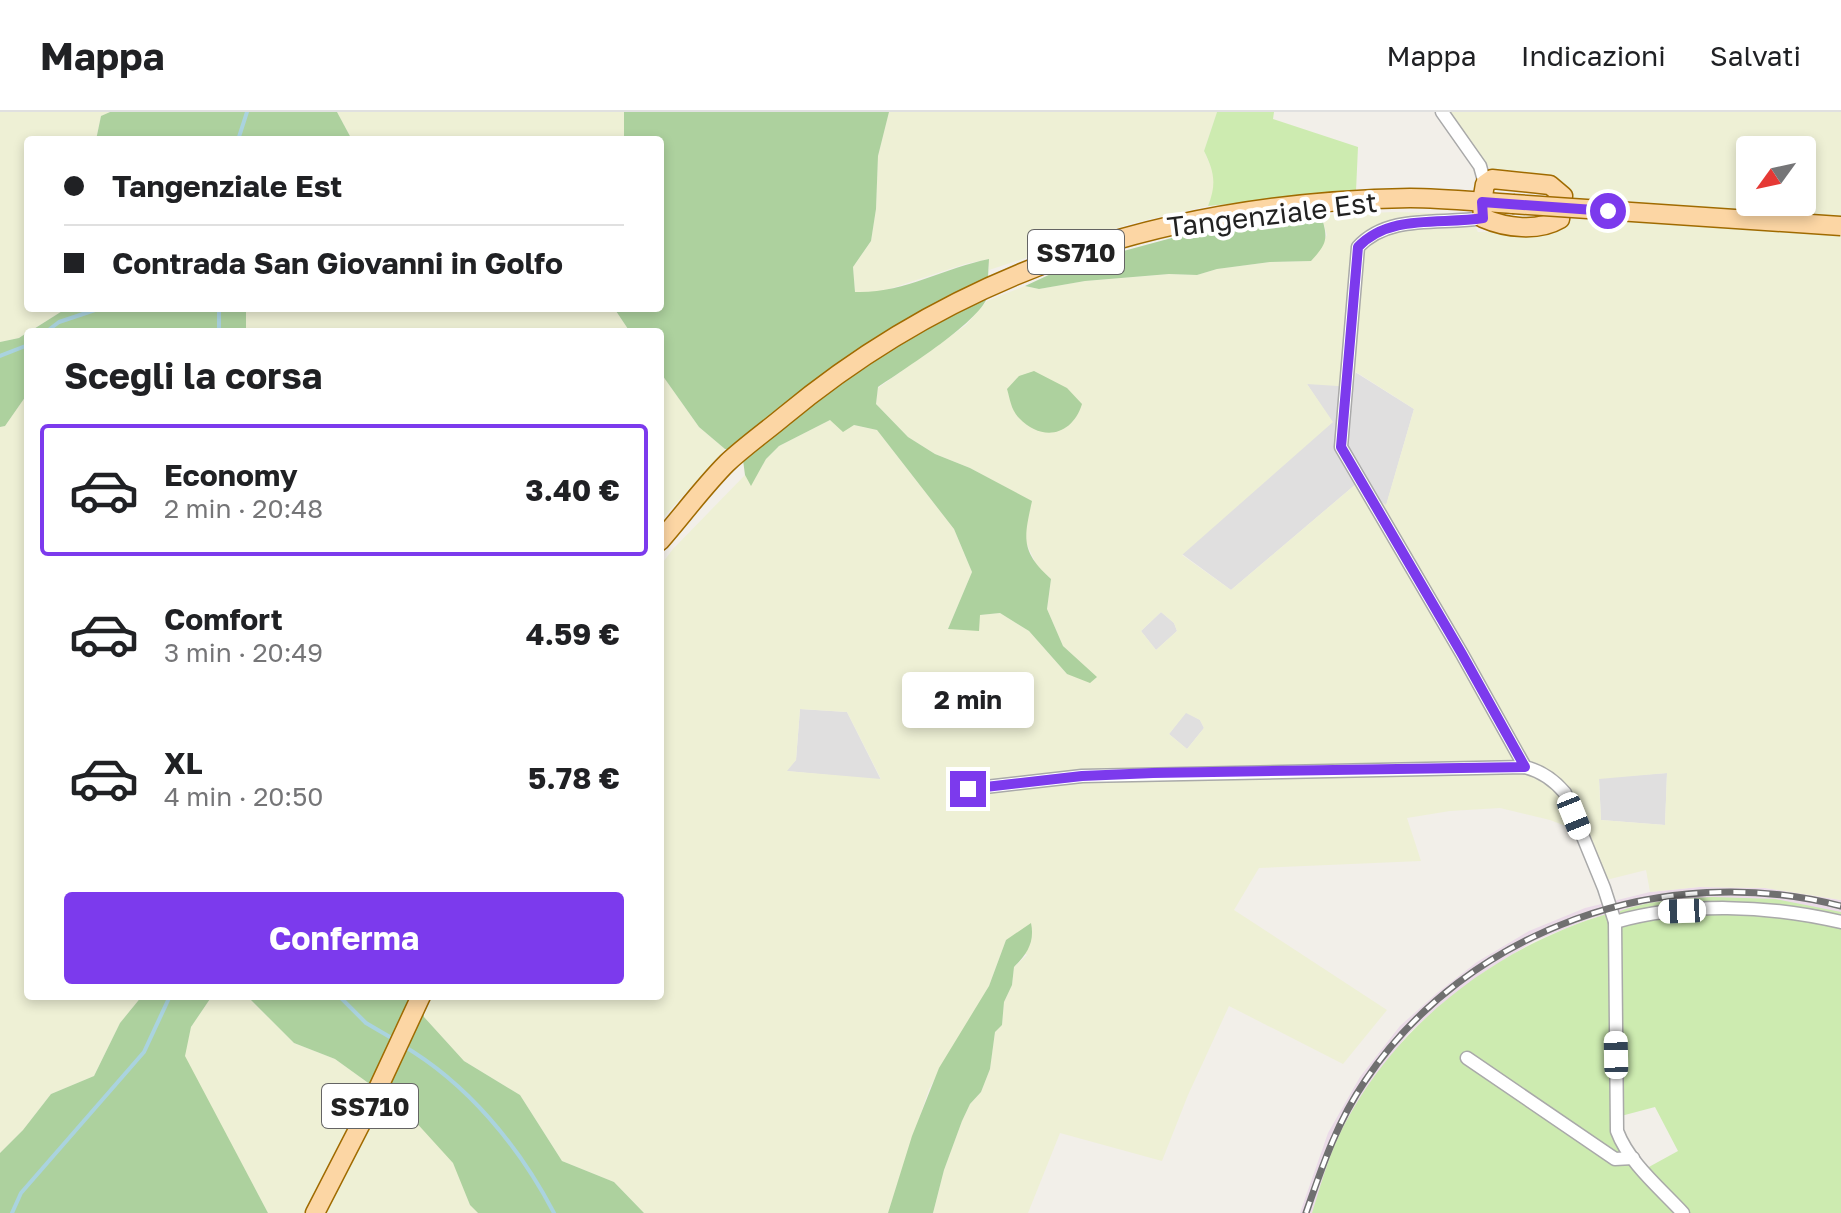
<!DOCTYPE html>
<html lang="it">
<head>
<meta charset="utf-8">
<style>
  :root { --surface:#fff; --page:#f2f2f2; --text:#202124; --muted:#757577; --line:#e0e0e0; --accent:#7c3aed }
  body { margin:0; font-family:"Golos Text",sans-serif; background:var(--page); color:var(--text); height:100vh; display:flex; flex-direction:column; font-size:30px; white-space:nowrap }
  * { box-sizing:border-box; margin:0 }
  p { font-size:26px; color:var(--muted) }
  .icon { flex:none; width:44px; height:44px; fill:none; stroke:currentColor; stroke-width:2; stroke-linecap:round; stroke-linejoin:round }
  .map { position:relative; flex:1; overflow:hidden }
  .sheet { position:absolute; left:24px; top:216px; width:640px; height:672px; display:flex; flex-direction:column; background:var(--surface); border-radius:8px; box-shadow:0 4px 12px #0003 }
  .sheet>* { flex:none }
  .guide { position:absolute; left:24px; top:24px; width:640px; height:176px; border-radius:8px; box-shadow:0 4px 12px #0003; display:grid; align-content:center; height:176px; padding:0 40px; background:var(--surface) }
  .needle { width:52px; rotate:237deg }
  .tools { position:absolute; left:1736px; top:24px; display:grid; gap:16px }
  .tools a { display:grid; place-items:center; width:80px; height:80px; border-radius:8px; background:var(--surface); box-shadow:0 4px 12px #0003; font-size:40px }
  .end { position:absolute; width:36px; height:36px; margin:-18px; border:10px solid #7c3aed; background:#fff; box-shadow:0 0 0 4px #fff }
  .from { border-radius:50% }
  .bubble { position:absolute; height:56px; border-radius:8px; background:var(--surface); box-shadow:0 4px 12px #0003; font-size:26px; font-weight:700; line-height:56px; text-align:center }
  .car { position:absolute; width:24px; height:48px; margin:-24px -12px; border-radius:10px; box-shadow:0 0 6px 2px #0007; background:linear-gradient(#fff 24%,#345 0 40%,#fff 0 76%,#345 0 86%,#fff 0) }
  .guide b { display:flex; align-items:center; gap:28px; height:76px; font-size:30px }
  .guide b+b { border-top:2px solid var(--line) }
  .guide i { width:20px; height:20px; background:var(--text) }
  ul { padding:0; list-style:none }
  li { display:flex; align-items:center; gap:24px; height:132px; margin:0 16px 12px; padding:0 24px; border:4px solid transparent; border-radius:8px }
  li div { flex:1 }
  li b { display:block; font-size:30px }
  li em { font-style:normal; font-weight:700 }
  li.active { border-color:var(--accent) }
  li>.icon { width:72px; height:72px; stroke-width:1.5 }
  h2 { padding:0 40px; font-size:36px; line-height:96px }
  .button { display:flex; gap:16px; margin-top:auto; padding:16px 40px }
  .button a { flex:1; height:92px; border-radius:8px; background:var(--accent); color:#fff; font-size:32px; font-weight:700; line-height:92px; text-align:center }
  header { display:flex; align-items:center; gap:48px; box-sizing:border-box; height:112px; padding:0 40px; background:var(--surface); border-bottom:2px solid var(--line) }
  header strong { font-size:38px }
  nav { display:flex; gap:44px; margin-inline-start:auto; font-size:28px }
  .map>svg:first-child { display:block }
  .residential { fill:#e0dfdf }
  .industrial { fill:#ebdbe8 }
  .farmland { fill:#eef0d5; fill-rule:evenodd }
  .grass { fill:#cdebb0 }
  .forest { fill:#add19e }
  .lines { fill:none; stroke-linecap:round; stroke-linejoin:round }
  .stream { stroke:#aad3df; stroke-width:4 }
  .minor-casing { stroke:#a9a9a9; stroke-width:15 }
  .primary-casing { stroke:#a06b00; stroke-width:21 }
  .minor { stroke:#fff; stroke-width:12 }
  .primary { stroke:#fcd6a4; stroke-width:18 }
  .rail-casing { stroke:#707070; stroke-width:7 }
  .rail { stroke:#fff; stroke-width:4; stroke-dasharray:12; stroke-linecap:butt }
  .primary-bridge-casing { stroke:#a06b00; stroke-width:21; stroke-linecap:butt }
  .primary-bridge { stroke:#fcd6a4; stroke-width:18 }
  .route { stroke:#7c3aed; stroke-width:10 }
  .labels { text-anchor:middle; dominant-baseline:central; stroke-width:8; stroke-linejoin:round; paint-order:stroke }
  .shield { fill:#fff; stroke:#646464; stroke-width:2 }
  .shield-label { font-size:26px; font-weight:bold; fill:#222 }
  .street-label { font-size:28px; fill:#222; stroke:#fff }
</style>
</head>
<body>
<header>
<strong>Mappa</strong>
<nav><a>Mappa</a><a>Indicazioni</a><a>Salvati</a></nav>
</header>
<div class="map">
<svg width="1841" height="1101" viewBox="0 0 1841 1101">
  <rect width="100%" height="100%" fill="#f2efe9"/>
  <!-- residential -->
  <g class="residential">
    <polygon points="1355,260 1414,297 1386,394 1356,372 1231,478 1182,442 1332,310 1307,272"/>
    <polygon points="1161,500 1174,511 1177,519 1156,538 1141,519"/>
    <polygon points="800,597 847,600 881,668 786,659 796,648"/>
    <polygon points="1186,600 1200,608 1204,616 1187,637 1169,622"/>
    <polygon points="1667,661 1665,713 1601,708 1599,666"/>
  </g>
  <!-- industrial -->
  <polygon class="industrial" points="1699,775 1765,776 1841,788 1841,800 1652,792 1589,807 1534,829 1484,860 1444,890 1408,922 1370,972 1338,1026 1312,1101 1300,1101 1328,1021 1360,965 1400,914 1437,881 1477,850 1529,819 1585,796 1650,780"/>
  <!-- farmland -->
  <g class="farmland">
    <polygon points="0,0 110,0 101,4 96,28 28,28 28,196 67,196 19,226 0,230"/>
    <polygon points="337,0 624,0 625,20 624,28 310,28 351,26"/>
    <polygon points="889,0 1217,0 1204,39 1215,64 1215,79 1208,94 1133,111 989,158 989,147 965,152 877,181 855,180 853,155 871,129 876,97 878,44"/>
    <path d="M1446 0H1841V788L1765 776 1699 775 1650 780 1646 758 1606 768 1591 724 1550 708 1500 696 1450 699 1407 706 1421 749 1259 756 1234 798 1387 898 1343 952 1229 894 1188 983 1162 1049 1060 1021 1028 1101H933L944 1058 962 1009 970 992 981 980 990 957 995 920 1002 913 1004 890 1012 873 1014 855 1027 843 1006 828 989 874 929 977 888 1101H644L614 1070 562 1049 520 983 464 949 424 905 433 884H660V454L673 437 745 363 751 373 766 347 779 334 830 308 877 318 954 417 972 460 948 517H962L980 503 1000 501 1029 519 1067 562 1096 565 1063 534 1047 497 1051 467 1037 454 1024 426 1031 389 970 356 935 342 908 325 876 292 878 276 966 213 987 189 1025 174 1039 177 1085 169 1169 162 1197 163 1217 157 1270 150 1311 149 1327 123 1321 103 1394 100 1468 102 1478 120 1560 119 1566 114 1569 108 1570 82 1492 59ZM1750 38H1802V90H1750ZM1356 260 1414 297 1386 393 1356 372 1231 478 1182 443 1333 310 1307 272 1353 275ZM1161 500 1174 511 1177 519 1156 538 1141 519ZM800 597 847 600 881 667 787 659 796 648ZM1186 601 1200 608 1204 616 1187 637 1169 622ZM1667 661 1665 713 1601 708 1599 667Z"/>
    <polygon points="246,196 614,196 630,220 246,220"/>
    <polygon points="660,260 699,315 725,337 660,409"/>
    <polygon points="28,281 28,884 142,884 120,911 94,964 51,982 23,1018 0,1041 0,315 5,314"/>
    <polygon points="212,884 247,884 294,931 335,947 403,996 454,1051 470,1093 478,1101 268,1101 184,944 191,915"/>
  </g>
  <!-- grass -->
  <g class="grass">
    <path d="M1217 0H1274L1273 7 1358 35 1356 79 1208 94C1217 72 1214 59 1204 39Z"/>
    <path d="M1712 785 1775 787 1841 800V1101H1688L1647 1056 1678 1039 1655 995 1621 1004 1620 799C1650 788 1680 787 1712 785Z"/>
    <path d="M1610 801 1615 1023 1679 1101H1312C1320 1076 1327 1049 1338 1026 1390 915 1495 835 1610 801Z"/>
  </g>
  <!-- forest -->
  <g class="forest">
    <polygon points="110,0 337,0 351,26 96,28 101,4"/>
    <path d="M624 0H889L878 44 876 97 871 129 853 155 855 180C902 182 944 156 989 147L988 165C945 188 900 210 859 237 814 268 774 303 732 337H725L699 315 660 260V220H630L614 196H660V28H624Z"/>
    <path d="M1321 103C1328 126 1328 131 1311 149L1270 150 1217 157 1197 163 1169 162 1085 169 1039 177 1025 174 1068 154 1216 114 1268 111Z"/>
    <path d="M988 182C986 206 900 260 878 275L876 292 908 325 935 342 970 356 1032 389C1024 426 1020 439 1051 467L1047 497 1063 534 1097 565 1090 571 1067 562 1029 519 1000 501 980 503 979 519 948 517 972 460 954 417 877 318 854 313 843 320 830 308 779 334 766 347 751 374 745 363 743 348C784 314 825 278 869 249 907 224 947 203 988 182Z"/>
    <polygon points="67,196 246,196 246,220 60,218 59,220 29,220"/>
    <polygon points="28,220 28,281 5,314 0,315 0,230 19,226"/>
    <path d="M1034 259 1067 276 1082 292C1072 324 1042 330 1019 306 1011 298 1010 287 1007 277L1019 264Z"/>
    <path d="M1031 811C1035 830 1027 842 1014 855L1012 873 1004 890 1002 913 995 920 990 957 981 980 970 992 962 1009 944 1058 933 1101H888L912 1024 939 956 989 874 1006 828Z"/>
    <polygon points="142,884 212,884 191,915 185,944 268,1101 0,1101 0,1041 23,1018 51,982 94,964 120,911"/>
    <polygon points="247,884 420,884 424,905 464,949 520,983 562,1049 614,1070 644,1101 478,1101 470,1093 453,1051 403,996 335,947 294,931"/>
  </g>
  <g class="lines">
    <!-- stream -->
    <g class="stream">
      <polyline points="238,28 247,0"/>
      <polyline points="46,220 59,210 101,196"/>
      <polyline points="219,220 219,196"/>
      <polyline points="0,244 28,233"/>
      <polyline points="339,884 366,911 395,928"/>
      <path d="M402 933C467 971 519 1034 554 1101"/>
      <polyline points="12,1101 21,1081 144,940 170,884"/>
    </g>
    <!-- minor casing -->
    <g class="minor-casing">
      <g id="minor">
        <polyline points="1442,0 1480,54 1485,72"/>
        <path d="M1483 106C1442 113 1389 101 1358 135L1341 335 1462 542 1525 655"/>
        <path d="M968 677 1082 664 1525 655C1541 659 1554 668 1565 681L1604 776 1615 810 1617 1019C1629 1051 1660 1076 1683 1101"/>
        <path d="M1615 810C1686 790 1769 793 1841 810"/>
        <polyline points="1467,946 1615,1047 1633,1046"/>
      </g>
    </g>
    <!-- primary casing -->
    <g class="primary-casing">
      <g id="primary">
        <path d="M1492 67 1550 73 1563 84 1560 107C1538 120 1506 116 1483 106L1482 90 1485 72Z"/>
        <path d="M660 429C682 404 703 375 727 351 744 335 765 320 783 305 964 154 1176 90 1410 86 1444 86 1479 90 1513 92"/>
        <polyline points="315,1101 368,998 421,884"/>
      </g>
    </g>
    <!-- minor -->
    <use href="#minor" class="minor"/>
    <!-- primary -->
    <use href="#primary" class="primary"/>
    <!-- rail casing -->
    <g class="rail-casing">
      <path id="rail" d="M1306 1101C1322 1055 1337 1010 1365 969 1467 817 1665 748 1841 794"/>
    </g>
    <!-- rail -->
    <use href="#rail" class="rail"/>
    <!-- primary-bridge casing -->
    <g class="primary-bridge-casing">
      <polyline id="primary-bridge" points="1513,92 1841,114"/>
    </g>
    <!-- primary-bridge -->
    <use href="#primary-bridge" class="primary-bridge"/>
  </g>
  <g class="lines">
    <!-- route -->
    <path class="route" d="M968 677 1082 664 1153 661 1525 655 1462 542 1341 335 1358 135C1390 101 1442 113 1483 106L1482 90 1608 99"/>
  </g>
  <g class="labels">
    <!-- shield labels -->
    <g class="shield">
      <rect x="1028" y="118" width="96" height="44" rx="6"/>
      <rect x="322" y="972" width="96" height="44" rx="6"/>
    </g>
    <g class="shield-label">
      <text x="1076" y="140">SS710</text>
      <text x="370" y="994">SS710</text>
    </g>
    <!-- street labels -->
    <g class="street-label">
      <text transform="translate(1272 102) rotate(-7)">Tangenziale Est</text>
    </g>
  </g>
</svg>
<div class="tools">
<a><svg class="needle" viewBox="-14 -14 28 28"><path d="M0-13l5 13h-10z" fill="#e53935"/><path d="M0 13l5-13h-10z" fill="#757577"/></svg></a>
</div>
<i class="end from" style="left:1608px;top:99px"></i>
<i class="end" style="left:968px;top:677px"></i>
<div class="bubble" style="left:902px;top:560px;width:132px">2 min</div>
<i class="car" style="left:1574px;top:704px;rotate:158deg"></i>
<i class="car" style="left:1682px;top:799px;rotate:268deg"></i>
<i class="car" style="left:1616px;top:943px;rotate:359deg"></i>
<div class="guide">
<b><i class="from"></i>Tangenziale Est</b>
<b><i></i>Contrada San Giovanni in Golfo</b>
</div>
<section class="sheet">
<h2>Scegli la corsa</h2>
<ul>
<li class="active"><svg class="icon" aria-label="car" viewBox="0 0 24 24"><path d="M5 17H2v-5l4-1 3-4h7l3 4 3 1v5h-3M9 17h6M6 11h13"/><circle cx="7" cy="17" r="2"/><circle cx="17" cy="17" r="2"/></svg><div><b>Economy</b><p>2 min · 20:48</p></div><em>3.40 €</em></li>
<li><svg class="icon" aria-label="car" viewBox="0 0 24 24"><path d="M5 17H2v-5l4-1 3-4h7l3 4 3 1v5h-3M9 17h6M6 11h13"/><circle cx="7" cy="17" r="2"/><circle cx="17" cy="17" r="2"/></svg><div><b>Comfort</b><p>3 min · 20:49</p></div><em>4.59 €</em></li>
<li><svg class="icon" aria-label="car" viewBox="0 0 24 24"><path d="M5 17H2v-5l4-1 3-4h7l3 4 3 1v5h-3M9 17h6M6 11h13"/><circle cx="7" cy="17" r="2"/><circle cx="17" cy="17" r="2"/></svg><div><b>XL</b><p>4 min · 20:50</p></div><em>5.78 €</em></li>
</ul>
<div class="button"><a>Conferma</a></div>
</section>
</div>
</body>
</html>
